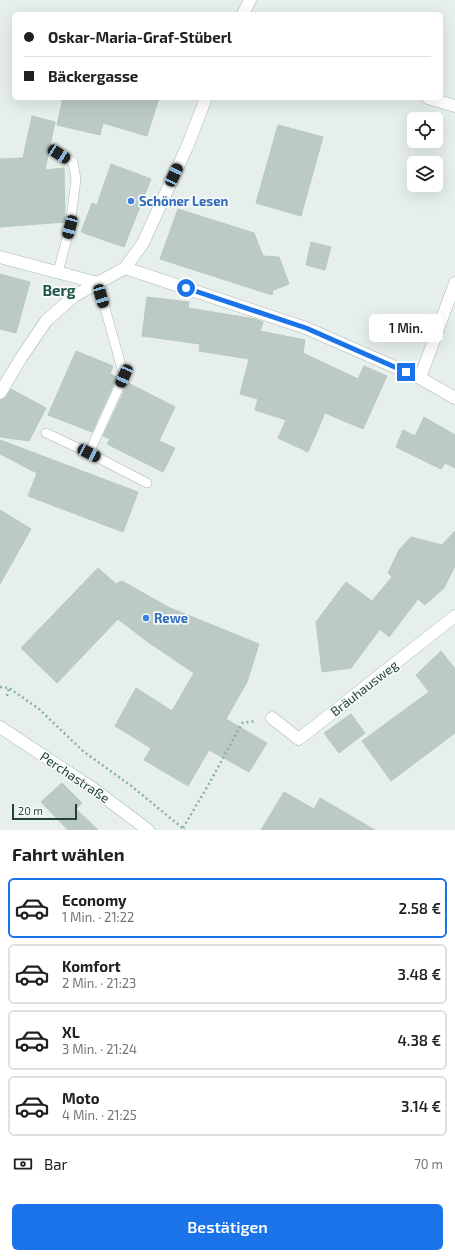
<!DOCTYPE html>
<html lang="de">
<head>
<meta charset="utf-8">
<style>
  :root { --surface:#fff; --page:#f2f2f2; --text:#202124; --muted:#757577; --line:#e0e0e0; --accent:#1a73e8 }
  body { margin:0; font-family:"Exo 2",sans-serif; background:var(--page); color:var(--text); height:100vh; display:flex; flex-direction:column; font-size:15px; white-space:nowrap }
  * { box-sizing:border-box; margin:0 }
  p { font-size:13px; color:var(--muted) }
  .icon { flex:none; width:22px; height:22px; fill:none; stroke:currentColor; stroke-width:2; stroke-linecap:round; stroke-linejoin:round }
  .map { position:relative; height:830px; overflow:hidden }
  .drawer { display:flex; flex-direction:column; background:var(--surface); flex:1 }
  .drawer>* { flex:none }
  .hud { position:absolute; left:12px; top:12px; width:431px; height:88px; border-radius:6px; box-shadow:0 4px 16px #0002; display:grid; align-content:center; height:88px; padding:0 12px; background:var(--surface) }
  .buttons { position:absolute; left:407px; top:112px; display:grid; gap:8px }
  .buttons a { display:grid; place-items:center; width:36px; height:36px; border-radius:6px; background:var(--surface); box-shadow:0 4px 16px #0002; font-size:20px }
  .scale { position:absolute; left:12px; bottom:10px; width:65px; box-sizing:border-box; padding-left:4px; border:2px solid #24423a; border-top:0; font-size:11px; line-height:14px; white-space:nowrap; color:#24423a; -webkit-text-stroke:3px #f7fbf9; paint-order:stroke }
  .end { position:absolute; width:18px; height:18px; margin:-9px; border:5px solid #1a73e8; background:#fff; box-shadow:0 0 0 2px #fff }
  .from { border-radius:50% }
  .bubble { position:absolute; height:28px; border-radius:6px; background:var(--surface); box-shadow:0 4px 16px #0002; font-size:13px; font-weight:600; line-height:28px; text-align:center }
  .car { position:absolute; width:12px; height:24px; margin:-12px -6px; border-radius:5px; box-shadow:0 0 3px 1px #0007; background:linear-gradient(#222 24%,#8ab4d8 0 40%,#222 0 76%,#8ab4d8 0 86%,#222 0) }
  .hud b { display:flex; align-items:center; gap:14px; height:38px; font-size:15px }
  .hud b+b { border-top:1px solid var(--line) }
  .hud i { width:10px; height:10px; background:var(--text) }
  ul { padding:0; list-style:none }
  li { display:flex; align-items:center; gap:12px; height:60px; margin:0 8px 6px; padding:0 4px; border:2px solid var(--line); border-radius:6px }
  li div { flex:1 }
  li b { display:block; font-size:15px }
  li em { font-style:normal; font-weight:600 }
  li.active { border-color:var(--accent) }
  li>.icon { width:36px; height:36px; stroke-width:1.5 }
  h2 { padding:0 12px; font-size:18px; line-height:48px }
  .pay { display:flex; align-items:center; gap:10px; height:44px; padding:0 12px; font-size:15px }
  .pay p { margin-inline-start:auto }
  .primary-button { display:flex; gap:8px; margin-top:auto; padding:8px 12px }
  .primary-button a { flex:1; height:46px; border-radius:6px; background:var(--accent); color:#fff; font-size:16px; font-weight:600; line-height:46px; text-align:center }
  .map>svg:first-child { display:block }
  .building { fill:#bbcac4; stroke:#b8c9c2 }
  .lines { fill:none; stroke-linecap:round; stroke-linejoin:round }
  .service-casing { stroke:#a8b8b2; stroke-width:10 }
  .minor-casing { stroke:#a8b8b2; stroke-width:13 }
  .secondary-casing { stroke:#a4bbb3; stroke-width:13 }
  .path { stroke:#86b3a5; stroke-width:2.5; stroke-dasharray:2 3; stroke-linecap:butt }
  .service { stroke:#fff; stroke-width:9 }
  .minor { stroke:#fff; stroke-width:12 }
  .secondary { stroke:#fff; stroke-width:12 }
  .route { stroke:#1a73e8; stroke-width:5 }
  .shop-dot { fill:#3f7fe0; stroke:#f7fbf9; stroke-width:1.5 }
  .labels { text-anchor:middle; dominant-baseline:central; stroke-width:3.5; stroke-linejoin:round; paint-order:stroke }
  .shop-label { font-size:13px; font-weight:bold; fill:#366cbe; stroke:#f7fbf9; text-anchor:start }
  .street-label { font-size:13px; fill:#24423a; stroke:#f7fbf9 }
  .quarter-label { font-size:15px; font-weight:bold; fill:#1f5548; stroke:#f7fbf9 }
</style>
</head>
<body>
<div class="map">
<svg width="455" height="830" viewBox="0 0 455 830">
  <rect width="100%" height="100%" fill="#e6efeb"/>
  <!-- building -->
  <g class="building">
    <polygon points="63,98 159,98 147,136 103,123 100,135 57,125"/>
    <polygon points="32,116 55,122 45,170 64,168 65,222 0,227 0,159 23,158"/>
    <polygon points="278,125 323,137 301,216 256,203"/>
    <polygon points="111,164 151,179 124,247 81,232 92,203 97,205"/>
    <polygon points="178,209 254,233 263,256 279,257 289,284 273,290 272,295 160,259"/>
    <polygon points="311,242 331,247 325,270 306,265"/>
    <polygon points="0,274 30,282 16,333 0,329"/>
    <polygon points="147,297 189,302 188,308 255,319 263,322 260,331 305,340 303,353 358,379 364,366 387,376 363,429 325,413 308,452 278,438 286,420 255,410 258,399 240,394 249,359 199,351 200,344 142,336"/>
    <polygon points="76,351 113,366 110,374 117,377 92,432 48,415"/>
    <polygon points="128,383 175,407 159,441 175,448 163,472 107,444 110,439 103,436"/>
    <polygon points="11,389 46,408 29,441 0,437 0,400 6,397"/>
    <polygon points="424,417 455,435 455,468 445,463 441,469 396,447 403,430 415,436"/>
    <polygon points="0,440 138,492 123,532 28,496 37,473 0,454"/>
    <polygon points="0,510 31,529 0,584"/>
    <polygon points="455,531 455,566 444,588 425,605 418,599 389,637 380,629 351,668 322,672 316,622 346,582 372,601 392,577 388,573 399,550 411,537 442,545"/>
    <polygon points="98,568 116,584 122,581 168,607 259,644 247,682 226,719 267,743 249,772 209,750 188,786 144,760 151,748 115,726 136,688 172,711 194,673 148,642 118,619 57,683 21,648"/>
    <polygon points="441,651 455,669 455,733 391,781 362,741 429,692 416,675"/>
    <polygon points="351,714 365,733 339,753 324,733"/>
    <polygon points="62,783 82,803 76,809 98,830 68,830 41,802"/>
    <polygon points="284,792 314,809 320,798 375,830 261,830"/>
  </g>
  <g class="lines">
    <!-- service casing -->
    <g class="service-casing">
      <g id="service">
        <polyline points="58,272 70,227 76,179 73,162 59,154"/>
        <polyline points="98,283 124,376 89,453 147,483"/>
        <polyline points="46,433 89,453"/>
      </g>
    </g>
    <!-- minor casing -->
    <g class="minor-casing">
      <g id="minor">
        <polyline points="243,14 250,0"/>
        <polyline points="428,98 455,106"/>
        <polyline points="0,257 98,283"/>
        <polyline points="125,268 306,328 420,378 455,398"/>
        <polyline points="420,378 455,283"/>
        <polyline points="0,393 21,358 46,321 74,296 125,268 143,243 187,147 206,98"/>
        <polyline points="272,718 299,739 455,616"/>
      </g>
    </g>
    <!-- secondary casing -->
    <g class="secondary-casing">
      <polyline id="secondary" points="0,727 95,790 148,830"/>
    </g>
    <!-- path -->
    <g class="path">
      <polyline points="0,687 9,688 39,709 84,752 130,785 185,830"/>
      <polyline points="7,696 9,688"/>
      <polyline points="183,828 210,782 242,723 255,721"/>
    </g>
    <!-- service -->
    <use href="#service" class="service"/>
    <!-- minor -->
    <use href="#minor" class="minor"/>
    <!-- secondary -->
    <use href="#secondary" class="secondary"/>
  </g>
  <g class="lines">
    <!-- route -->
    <polyline class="route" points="186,288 306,328 406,372"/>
  </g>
  <!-- markers -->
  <g class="shop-dot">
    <circle cx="131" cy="201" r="4"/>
    <circle cx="146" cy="618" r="4"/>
  </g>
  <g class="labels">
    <!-- shop labels -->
    <g class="shop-label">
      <text x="139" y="201">Schöner Lesen</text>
      <text x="154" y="618">Rewe</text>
    </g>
    <!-- street labels -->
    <g class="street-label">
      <text transform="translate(364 688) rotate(-38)">Bräuhausweg</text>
      <text transform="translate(75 777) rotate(34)">Perchastraße</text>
    </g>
    <!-- quarter labels -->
    <g class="quarter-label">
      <text x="59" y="290">Berg</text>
    </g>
  </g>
</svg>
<div class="buttons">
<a><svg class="icon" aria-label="locate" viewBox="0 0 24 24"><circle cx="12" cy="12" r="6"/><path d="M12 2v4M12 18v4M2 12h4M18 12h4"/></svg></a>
<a><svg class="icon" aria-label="layers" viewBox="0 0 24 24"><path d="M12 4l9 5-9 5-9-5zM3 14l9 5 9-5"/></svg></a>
</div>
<div class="scale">20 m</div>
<i class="end from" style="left:186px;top:288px"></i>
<i class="end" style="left:406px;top:372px"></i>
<div class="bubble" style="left:369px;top:314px;width:74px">1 Min.</div>
<i class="car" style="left:59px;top:154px;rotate:123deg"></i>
<i class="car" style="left:174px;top:175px;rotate:25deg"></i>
<i class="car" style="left:70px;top:227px;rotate:195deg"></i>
<i class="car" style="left:101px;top:296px;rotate:164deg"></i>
<i class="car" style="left:124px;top:376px;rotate:204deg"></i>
<i class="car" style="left:89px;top:453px;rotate:117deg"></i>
<div class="hud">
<b><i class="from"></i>Oskar-Maria-Graf-Stüberl</b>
<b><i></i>Bäckergasse</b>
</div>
</div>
<section class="drawer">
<h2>Fahrt wählen</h2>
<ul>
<li class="active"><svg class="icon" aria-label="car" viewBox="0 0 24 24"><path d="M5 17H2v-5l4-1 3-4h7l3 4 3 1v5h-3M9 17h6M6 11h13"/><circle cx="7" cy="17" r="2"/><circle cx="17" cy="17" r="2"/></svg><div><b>Economy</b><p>1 Min. · 21:22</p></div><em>2.58 €</em></li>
<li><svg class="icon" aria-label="car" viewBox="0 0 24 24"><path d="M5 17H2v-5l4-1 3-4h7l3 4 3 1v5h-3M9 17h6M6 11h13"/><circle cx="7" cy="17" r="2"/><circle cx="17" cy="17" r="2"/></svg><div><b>Komfort</b><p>2 Min. · 21:23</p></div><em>3.48 €</em></li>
<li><svg class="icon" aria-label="car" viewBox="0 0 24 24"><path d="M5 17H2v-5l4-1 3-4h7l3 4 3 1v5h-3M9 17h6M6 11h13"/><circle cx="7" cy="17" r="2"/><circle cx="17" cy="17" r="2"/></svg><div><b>XL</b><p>3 Min. · 21:24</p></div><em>4.38 €</em></li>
<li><svg class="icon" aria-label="car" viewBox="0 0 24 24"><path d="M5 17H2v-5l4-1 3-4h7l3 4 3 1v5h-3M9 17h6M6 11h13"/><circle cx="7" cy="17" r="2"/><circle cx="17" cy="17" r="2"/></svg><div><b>Moto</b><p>4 Min. · 21:25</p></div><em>3.14 €</em></li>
</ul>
<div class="pay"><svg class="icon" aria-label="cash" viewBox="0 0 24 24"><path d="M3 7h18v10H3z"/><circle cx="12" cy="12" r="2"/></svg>Bar<p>70 m</p></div>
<div class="primary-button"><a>Bestätigen</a></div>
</section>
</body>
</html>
